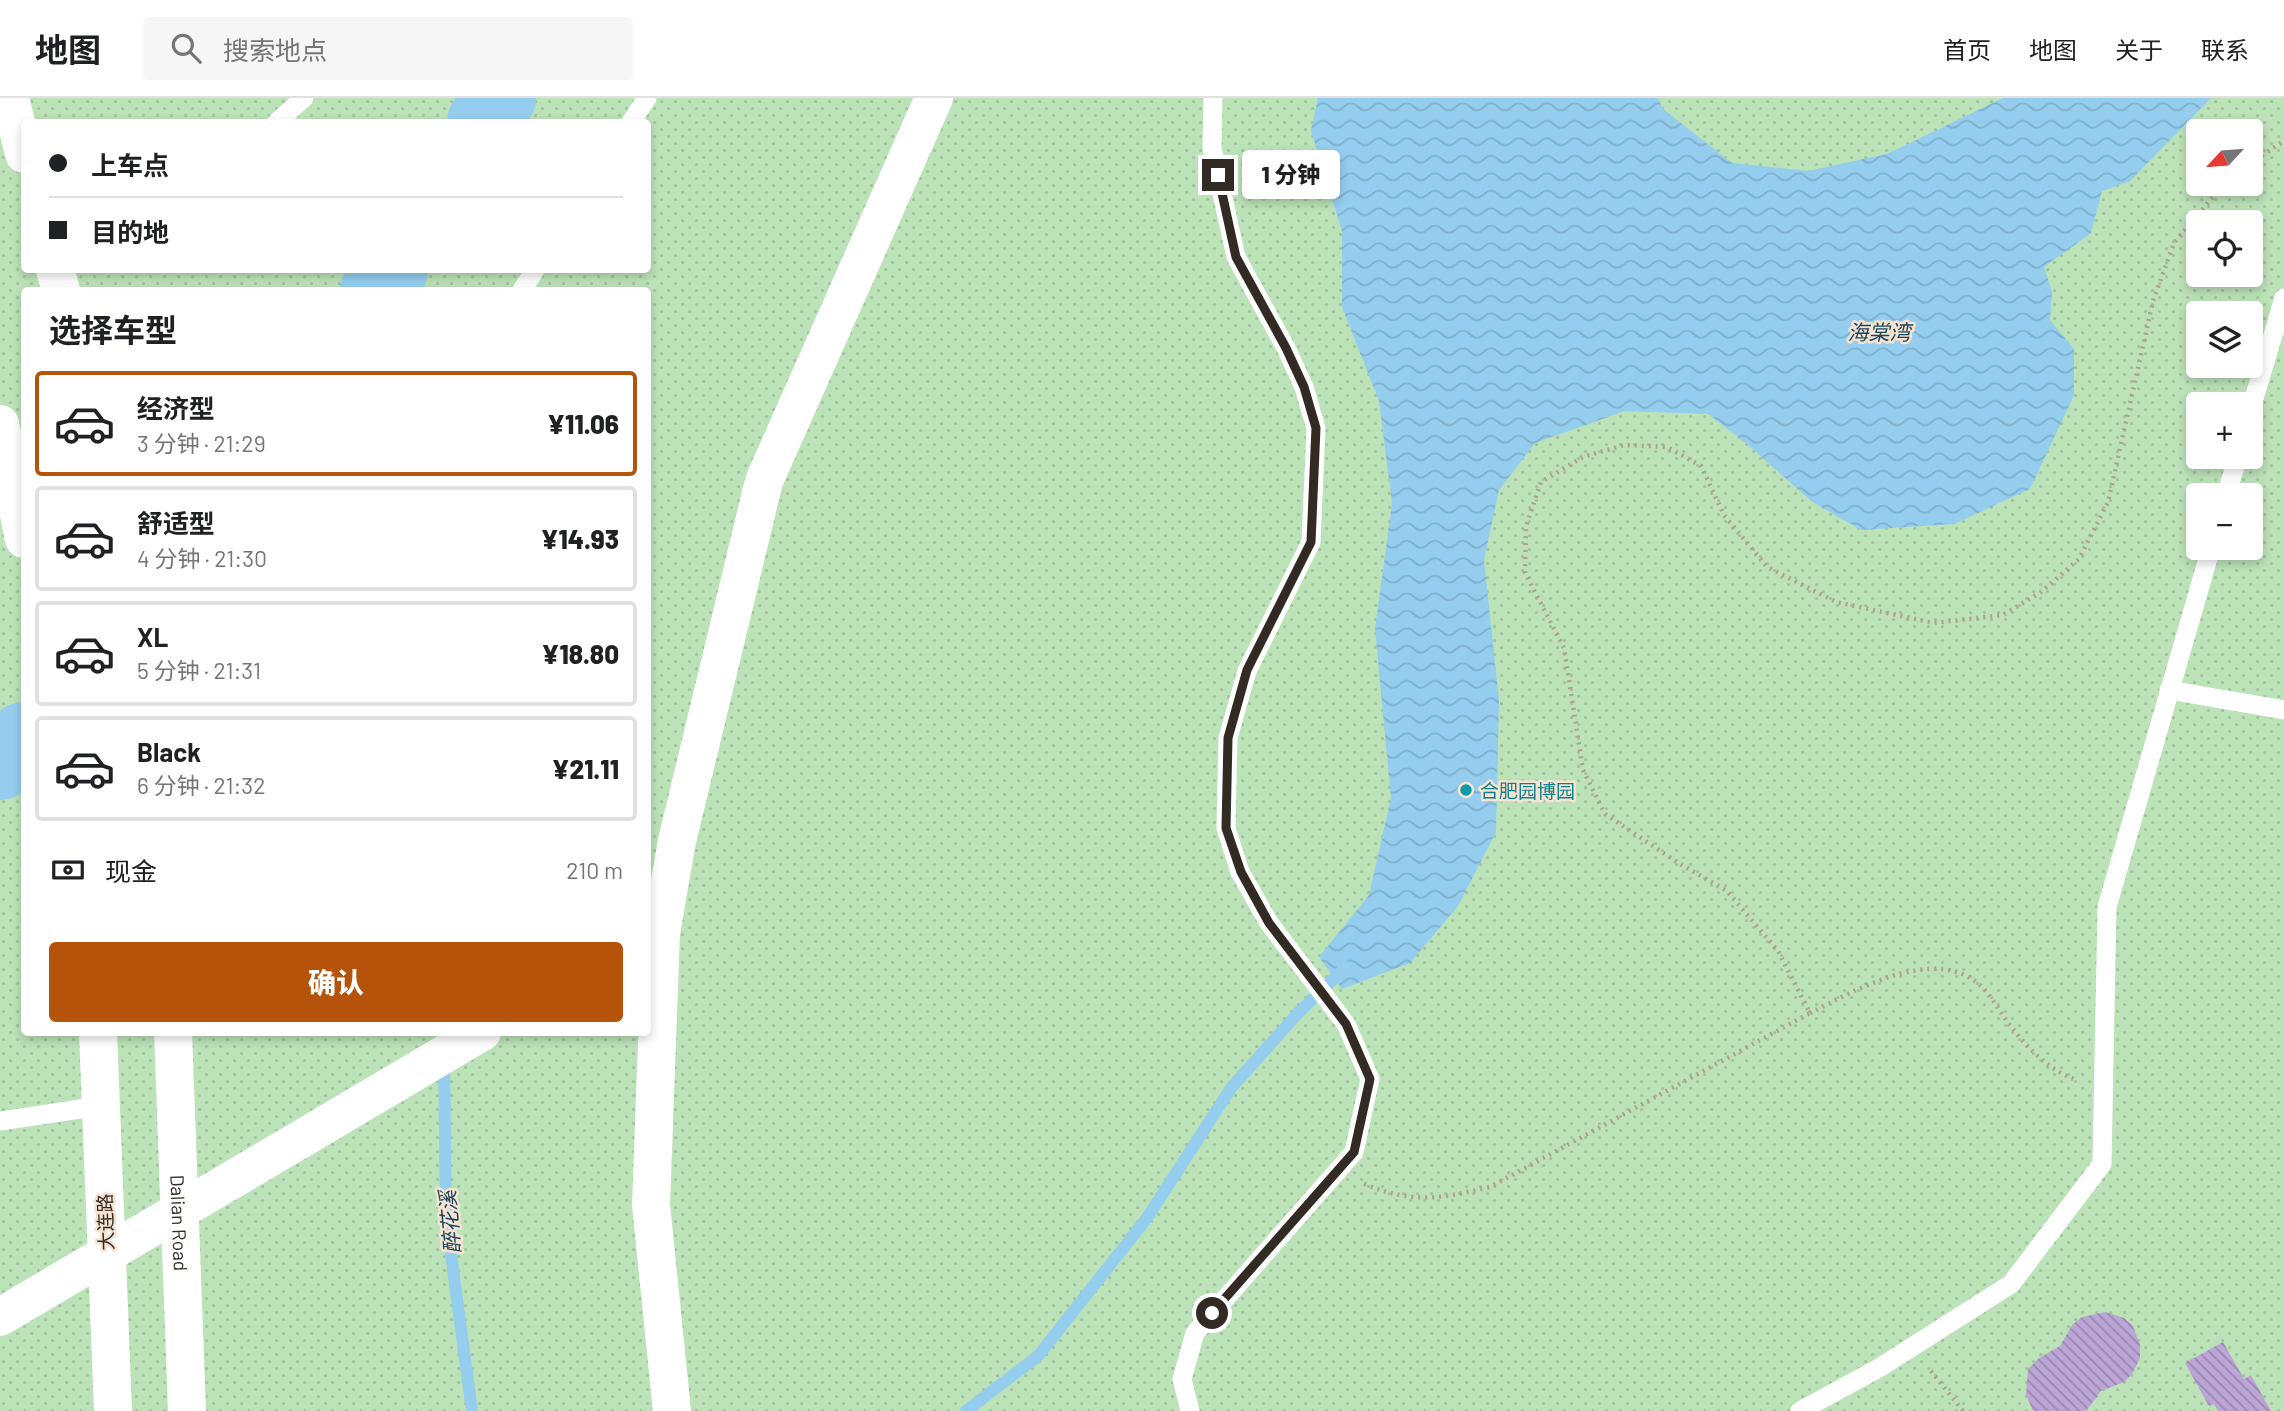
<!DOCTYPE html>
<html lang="zh">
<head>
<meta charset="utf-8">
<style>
  :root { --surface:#fff; --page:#f6f6f6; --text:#202124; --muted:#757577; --line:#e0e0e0; --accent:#b45309 }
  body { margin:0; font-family:Barlow,"Noto Sans SC",sans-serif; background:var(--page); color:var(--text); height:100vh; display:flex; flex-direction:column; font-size:26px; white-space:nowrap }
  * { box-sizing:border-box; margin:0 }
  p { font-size:23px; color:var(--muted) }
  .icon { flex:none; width:38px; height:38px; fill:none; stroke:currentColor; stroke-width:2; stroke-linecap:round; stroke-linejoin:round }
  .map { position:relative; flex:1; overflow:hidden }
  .sheet { position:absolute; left:21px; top:189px; width:630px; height:749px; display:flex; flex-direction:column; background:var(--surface); border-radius:7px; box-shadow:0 4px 10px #0003 }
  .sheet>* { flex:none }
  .top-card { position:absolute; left:21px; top:21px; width:630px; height:154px; border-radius:7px; box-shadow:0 4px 10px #0003; display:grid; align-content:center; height:154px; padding:0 28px; background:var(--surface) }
  .needle { width:46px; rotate:244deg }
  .tools { position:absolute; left:2186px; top:21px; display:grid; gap:14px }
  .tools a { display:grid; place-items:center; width:77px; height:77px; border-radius:7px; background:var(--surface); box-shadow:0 4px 10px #0003; font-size:35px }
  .end { position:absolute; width:32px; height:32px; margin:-16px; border:9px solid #322b24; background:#fff; box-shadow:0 0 0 4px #fff }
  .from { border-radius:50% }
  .bubble { position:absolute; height:49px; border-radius:7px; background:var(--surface); box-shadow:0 4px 10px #0003; font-size:23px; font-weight:800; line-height:49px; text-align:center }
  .top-card b { display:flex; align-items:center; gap:24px; height:66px; font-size:26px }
  .top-card b+b { border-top:2px solid var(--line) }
  .top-card i { width:18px; height:18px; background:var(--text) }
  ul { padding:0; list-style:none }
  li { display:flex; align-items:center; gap:21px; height:105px; margin:0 14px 10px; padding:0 14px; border:4px solid var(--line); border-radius:7px }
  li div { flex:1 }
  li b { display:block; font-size:26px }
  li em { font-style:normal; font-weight:800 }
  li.on { border-color:var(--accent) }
  li>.icon { width:63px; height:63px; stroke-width:1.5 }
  h2 { padding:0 28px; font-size:32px; line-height:84px }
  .pay { display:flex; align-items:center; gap:18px; height:77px; padding:0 28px; font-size:26px }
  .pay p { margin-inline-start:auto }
  .button { display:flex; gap:14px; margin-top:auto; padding:14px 28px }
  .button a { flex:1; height:80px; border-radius:7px; background:var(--accent); color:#fff; font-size:28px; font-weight:800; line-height:80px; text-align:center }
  header { display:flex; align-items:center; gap:42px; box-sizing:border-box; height:98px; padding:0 35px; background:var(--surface); border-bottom:2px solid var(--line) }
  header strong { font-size:33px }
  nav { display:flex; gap:38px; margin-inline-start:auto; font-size:24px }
  .search { width:490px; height:63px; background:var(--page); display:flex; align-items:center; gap:18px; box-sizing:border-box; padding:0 24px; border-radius:7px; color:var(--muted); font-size:26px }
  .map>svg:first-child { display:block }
  .green { fill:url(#green-dots); fill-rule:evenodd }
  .water { fill:url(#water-waves) }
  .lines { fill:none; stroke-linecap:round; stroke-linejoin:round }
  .stream { stroke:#94cdee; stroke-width:12 }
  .river { stroke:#94cdee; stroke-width:74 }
  .building { fill:url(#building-back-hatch) }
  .path { stroke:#afa092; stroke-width:4.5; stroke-dasharray:2 5; stroke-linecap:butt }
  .lane { stroke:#fff; stroke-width:19 }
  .street { stroke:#fff; stroke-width:38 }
  .secondary { stroke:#fff; stroke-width:38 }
  .route { stroke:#322b24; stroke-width:9 }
  .culture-dot { fill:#0f9aa8; stroke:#f6e3d1; stroke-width:2.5 }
  .labels { text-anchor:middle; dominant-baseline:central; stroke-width:5; stroke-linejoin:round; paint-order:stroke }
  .culture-label { font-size:19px; fill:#0d838f; stroke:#f6e3d1; text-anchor:start }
  .street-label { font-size:19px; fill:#322b24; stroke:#f6e3d1 }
  .water-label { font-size:21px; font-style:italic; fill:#1a475e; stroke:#f6e3d1 }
</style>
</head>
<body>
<header>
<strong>地图</strong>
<div class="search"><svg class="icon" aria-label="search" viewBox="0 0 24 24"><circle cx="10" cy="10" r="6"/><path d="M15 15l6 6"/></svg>搜索地点</div>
<nav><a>首页</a><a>地图</a><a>关于</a><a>联系</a></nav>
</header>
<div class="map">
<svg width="2284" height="1313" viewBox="0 0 2284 1313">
  <defs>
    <pattern id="green-dots" width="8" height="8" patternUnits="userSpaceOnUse" patternTransform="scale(1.75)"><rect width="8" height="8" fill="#bce2b8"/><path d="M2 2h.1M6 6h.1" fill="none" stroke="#a2c29e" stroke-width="1.8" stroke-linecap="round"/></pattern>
    <pattern id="water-waves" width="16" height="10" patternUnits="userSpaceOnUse" patternTransform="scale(1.75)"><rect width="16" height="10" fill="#94cdee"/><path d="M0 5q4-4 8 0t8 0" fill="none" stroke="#80b0cc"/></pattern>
    <pattern id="building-back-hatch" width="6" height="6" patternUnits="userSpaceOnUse" patternTransform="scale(1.75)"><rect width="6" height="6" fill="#bca5d7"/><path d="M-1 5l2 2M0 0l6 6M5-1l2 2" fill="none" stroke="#9987ae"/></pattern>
  </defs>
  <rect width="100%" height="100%" fill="#f6e3d1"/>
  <!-- green -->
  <path class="green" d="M0 0H2284V1313H0ZM24 24H648V172H24ZM2198 33H2250V86H2198ZM2198 124H2250V177H2198ZM24 192H648V934H24ZM2198 215H2250V268H2198ZM2198 306H2250V359H2198ZM2198 397H2250V450H2198Z"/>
  <!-- water -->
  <polygon class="water" points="1318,0 1658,0 1663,11 1732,65 1808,73 1887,56 2003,0 2211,0 2130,83 2102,93 2091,135 2044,169 2052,194 2050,222 2074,251 2074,297 2030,391 1954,426 1861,432 1811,403 1747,346 1708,316 1625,313 1535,345 1499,392 1484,462 1499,602 1496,734 1458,808 1410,865 1342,891 1319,859 1369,797 1391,700 1375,531 1392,405 1379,303 1342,209 1342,133 1311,33"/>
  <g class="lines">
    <!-- stream -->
    <g class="stream">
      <polyline points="444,962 446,1119 472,1313"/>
      <polyline points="966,1313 1038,1258 1147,1120 1231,990 1299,914 1346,869"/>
    </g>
    <!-- river -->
    <g class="river">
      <polyline points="484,24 499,0"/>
      <polyline points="377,192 391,172"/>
      <polyline points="0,665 24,641"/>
    </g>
  </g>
  <!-- building -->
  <g class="building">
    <polygon points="2105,1214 2124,1220 2133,1228 2140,1247 2140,1260 2132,1276 2124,1284 2101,1293 2086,1313 2033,1313 2026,1297 2028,1271 2039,1260 2060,1248 2072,1227 2082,1219"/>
    <polygon points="2223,1244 2244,1281 2251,1277 2271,1313 2218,1313 2214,1306 2209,1308 2185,1265"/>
  </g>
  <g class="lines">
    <!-- path -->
    <g class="path">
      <polyline points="2250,65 2284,43"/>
      <path d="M1810 915C1855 893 1933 846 1980 887 1991 897 2000 914 2009 926 2026 948 2047 971 2074 981"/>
      <path d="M1364 1086C1415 1106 1438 1101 1490 1089L1810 915 1778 853 1727 793 1677 764 1605 716 1583 672 1564 550 1525 475 1526 428 1541 384 1583 359 1624 347 1667 349 1701 368 1724 417 1767 469 1836 504 1934 525 2003 517 2041 494 2079 461 2108 404 2153 203 2174 145 2224 86"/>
      <polyline points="1931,1273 1963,1313"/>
    </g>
    <!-- lane -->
    <g class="lane">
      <polyline points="277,24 304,0"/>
      <polyline points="631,24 647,0"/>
      <polyline points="522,192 535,172"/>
      <polyline points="2250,314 2284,200"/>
      <polyline points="2226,397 2238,359"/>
      <polyline points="2169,592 2284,612"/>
      <polyline points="0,1023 100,1008"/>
      <polyline points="1190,1313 1182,1281 1195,1235 1354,1054 1370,981 1346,926 1269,825 1240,774 1226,730 1228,640 1247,573 1311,444 1316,330 1304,289 1286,250 1236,159 1212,50 1213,0"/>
      <polyline points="1800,1313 1879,1270 2011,1186 2102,1066 2107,809 2211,450"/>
    </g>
    <!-- street -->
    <g class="street">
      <polyline points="0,1219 482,934"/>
      <polyline points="672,1313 651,1107 661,835 677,743 764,383 934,0"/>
    </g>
    <!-- secondary -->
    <g class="secondary">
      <polyline points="10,0 24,56"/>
      <polyline points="55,172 61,192"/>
      <polyline points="0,326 24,441"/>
      <polyline points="98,934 113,1313"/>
      <path id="s1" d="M173 934 187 1313"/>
    </g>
  </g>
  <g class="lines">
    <!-- route -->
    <polyline class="route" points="1212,1215 1354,1054 1370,981 1346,926 1269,825 1241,774 1226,730 1228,640 1247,572 1311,444 1316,330 1304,289 1286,250 1236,159 1218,77"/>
  </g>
  <!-- markers -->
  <circle class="culture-dot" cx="1466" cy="692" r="7"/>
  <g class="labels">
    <!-- culture labels -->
    <g class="culture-label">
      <text x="1480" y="692">合肥园博园</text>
    </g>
    <!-- street labels -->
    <g class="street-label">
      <text transform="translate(105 1124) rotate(-92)">大连路</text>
      <text stroke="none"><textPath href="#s1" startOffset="191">Dalian Road</textPath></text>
    </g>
    <!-- water labels -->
    <g class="water-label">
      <text x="1879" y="233">海棠湾</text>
      <text transform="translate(449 1124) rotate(-95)">醉花溪</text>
    </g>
  </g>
</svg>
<div class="tools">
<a><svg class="needle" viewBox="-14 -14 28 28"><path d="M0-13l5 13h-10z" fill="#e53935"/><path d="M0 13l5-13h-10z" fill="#757577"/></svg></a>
<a><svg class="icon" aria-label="locate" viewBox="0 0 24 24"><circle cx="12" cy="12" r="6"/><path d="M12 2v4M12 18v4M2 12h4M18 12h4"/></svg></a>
<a><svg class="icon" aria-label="layers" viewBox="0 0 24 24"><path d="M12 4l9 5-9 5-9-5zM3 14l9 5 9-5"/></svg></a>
<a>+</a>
<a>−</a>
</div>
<i class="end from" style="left:1212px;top:1215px"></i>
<i class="end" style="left:1218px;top:77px"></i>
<div class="bubble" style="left:1242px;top:52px;width:98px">1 分钟</div>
<div class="top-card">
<b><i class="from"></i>上车点</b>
<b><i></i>目的地</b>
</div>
<section class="sheet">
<h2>选择车型</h2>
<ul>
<li class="on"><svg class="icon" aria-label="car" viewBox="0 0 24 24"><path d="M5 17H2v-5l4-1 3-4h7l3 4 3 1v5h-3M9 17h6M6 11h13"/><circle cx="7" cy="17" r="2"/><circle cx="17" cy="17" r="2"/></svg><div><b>经济型</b><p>3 分钟 · 21:29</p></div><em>¥11.06</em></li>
<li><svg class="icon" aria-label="car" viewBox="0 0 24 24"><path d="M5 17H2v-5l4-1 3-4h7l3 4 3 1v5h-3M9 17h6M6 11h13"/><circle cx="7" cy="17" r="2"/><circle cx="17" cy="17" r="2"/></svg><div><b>舒适型</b><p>4 分钟 · 21:30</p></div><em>¥14.93</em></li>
<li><svg class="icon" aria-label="car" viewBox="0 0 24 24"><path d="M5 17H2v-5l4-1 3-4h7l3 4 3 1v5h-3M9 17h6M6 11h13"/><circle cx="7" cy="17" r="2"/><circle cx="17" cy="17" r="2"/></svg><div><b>XL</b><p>5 分钟 · 21:31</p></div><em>¥18.80</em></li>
<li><svg class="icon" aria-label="car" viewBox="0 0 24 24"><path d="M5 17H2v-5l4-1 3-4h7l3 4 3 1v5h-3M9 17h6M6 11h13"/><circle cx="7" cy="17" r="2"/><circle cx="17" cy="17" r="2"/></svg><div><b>Black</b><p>6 分钟 · 21:32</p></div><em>¥21.11</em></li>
</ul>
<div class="pay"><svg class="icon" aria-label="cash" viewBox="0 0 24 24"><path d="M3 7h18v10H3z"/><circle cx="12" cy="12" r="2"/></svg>现金<p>210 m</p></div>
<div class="button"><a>确认</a></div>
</section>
</div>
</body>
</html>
